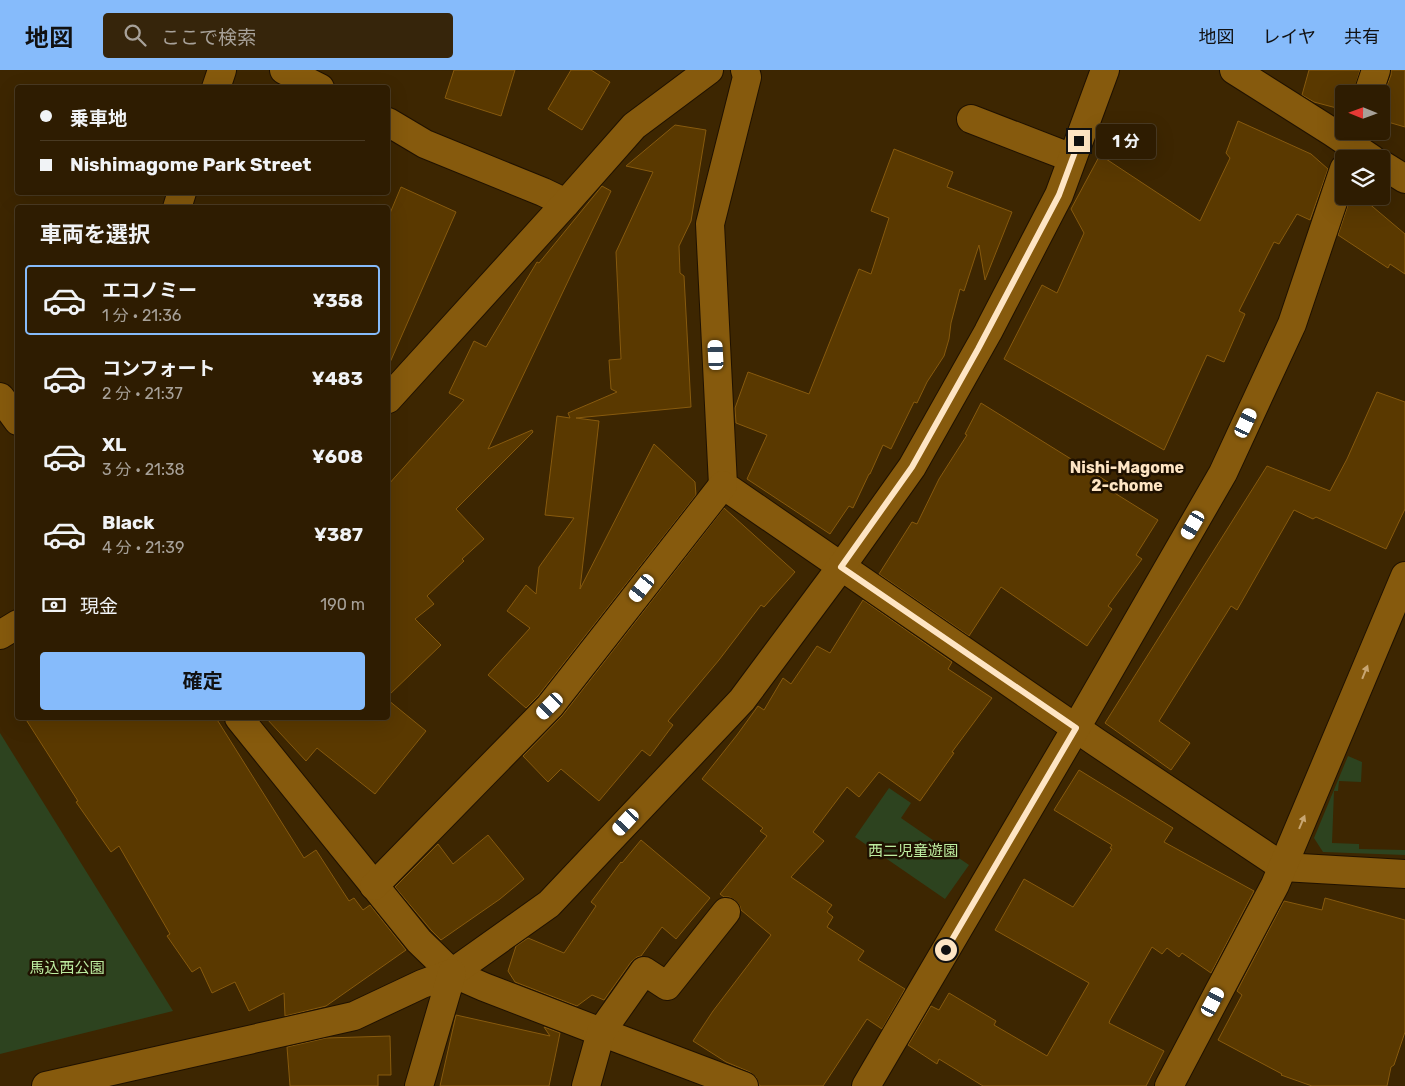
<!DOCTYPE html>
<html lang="ja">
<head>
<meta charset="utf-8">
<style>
  :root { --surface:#2e1c01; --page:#36250b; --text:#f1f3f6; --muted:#a7a199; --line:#493a23; --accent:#86bbfb }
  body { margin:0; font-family:Rubik,"Noto Sans JP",sans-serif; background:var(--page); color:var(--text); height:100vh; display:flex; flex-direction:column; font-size:19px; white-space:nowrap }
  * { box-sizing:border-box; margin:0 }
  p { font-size:16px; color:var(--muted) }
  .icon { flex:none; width:28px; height:28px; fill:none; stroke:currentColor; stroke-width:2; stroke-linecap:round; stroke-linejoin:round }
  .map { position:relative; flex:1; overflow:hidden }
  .details { position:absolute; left:15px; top:135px; width:375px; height:515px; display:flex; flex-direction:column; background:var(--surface); border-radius:5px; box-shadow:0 5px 20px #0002,0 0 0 1px var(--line) }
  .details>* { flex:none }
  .top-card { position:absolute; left:15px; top:15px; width:375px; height:110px; border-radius:5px; box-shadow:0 5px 20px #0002,0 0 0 1px var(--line); display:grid; align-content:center; height:110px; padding:0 25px; background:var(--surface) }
  .needle { width:32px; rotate:271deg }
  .buttons { position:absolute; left:1335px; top:15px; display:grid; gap:10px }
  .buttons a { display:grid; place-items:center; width:55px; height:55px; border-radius:5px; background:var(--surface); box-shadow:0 5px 20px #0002,0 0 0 1px var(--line); font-size:25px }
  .end { position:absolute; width:22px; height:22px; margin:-11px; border:6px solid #fee5c4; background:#111; box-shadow:0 0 0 2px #111 }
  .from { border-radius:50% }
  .bubble { position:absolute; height:35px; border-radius:5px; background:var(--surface); box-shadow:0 5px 20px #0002,0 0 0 1px var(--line); font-size:16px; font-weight:700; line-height:35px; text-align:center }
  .car { position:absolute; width:15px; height:30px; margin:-15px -8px; border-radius:6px; box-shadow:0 0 4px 1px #0007; background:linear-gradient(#fff 24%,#345 0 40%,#fff 0 76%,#345 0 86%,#fff 0) }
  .top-card b { display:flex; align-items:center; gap:18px; height:48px; font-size:19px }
  .top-card b+b { border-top:1px solid var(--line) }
  .top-card i { width:12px; height:12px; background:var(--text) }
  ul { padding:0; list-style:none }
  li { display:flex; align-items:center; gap:15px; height:70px; margin:0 10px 8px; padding:0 15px; border:2px solid transparent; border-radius:5px }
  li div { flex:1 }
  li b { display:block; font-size:19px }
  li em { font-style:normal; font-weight:700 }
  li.current { border-color:var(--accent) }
  li>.icon { width:45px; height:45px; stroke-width:1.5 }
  h2 { padding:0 25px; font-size:22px; line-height:60px }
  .pay { display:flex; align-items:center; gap:12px; height:55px; padding:0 25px; font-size:19px }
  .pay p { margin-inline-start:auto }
  .button { display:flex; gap:10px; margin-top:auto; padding:10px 25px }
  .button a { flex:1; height:58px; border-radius:5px; background:var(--accent); color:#111; font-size:20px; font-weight:700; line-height:58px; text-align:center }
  header { display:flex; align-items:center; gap:30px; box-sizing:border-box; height:70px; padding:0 25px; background:var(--accent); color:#111 }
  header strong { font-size:24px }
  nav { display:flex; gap:28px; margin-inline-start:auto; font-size:18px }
  .search { width:350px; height:45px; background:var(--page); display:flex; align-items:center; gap:12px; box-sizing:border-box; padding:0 18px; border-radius:5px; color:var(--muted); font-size:19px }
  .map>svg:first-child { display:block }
  .green { fill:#2d431f }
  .building { fill:#5a3900; stroke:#875a0e }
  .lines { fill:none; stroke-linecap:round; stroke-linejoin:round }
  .minor-casing { stroke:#1f1100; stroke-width:30 }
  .minor { stroke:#865a0d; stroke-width:28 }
  .oneway { fill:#c8a672 }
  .route { stroke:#fee5c4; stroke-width:6 }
  .labels { text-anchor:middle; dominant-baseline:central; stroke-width:5; stroke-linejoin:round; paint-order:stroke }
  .park-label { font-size:15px; fill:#bdeda0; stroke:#1f1100 }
  .neighbourhood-label { font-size:16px; font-weight:bold; fill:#fee5c4; stroke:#1f1100 }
</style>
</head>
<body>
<header>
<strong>地図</strong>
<div class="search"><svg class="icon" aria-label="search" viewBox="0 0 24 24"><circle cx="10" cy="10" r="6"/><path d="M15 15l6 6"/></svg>ここで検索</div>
<nav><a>地図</a><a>レイヤ</a><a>共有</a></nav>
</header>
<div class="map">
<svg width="1405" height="1016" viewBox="0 0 1405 1016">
  <rect width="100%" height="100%" fill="#3d2601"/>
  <!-- green -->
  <g class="green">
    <polygon points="0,663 173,941 0,984"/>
    <polygon points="1348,686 1362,692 1361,712 1339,711 1338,721 1334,721 1332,773 1359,774 1359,779 1405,780 1405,785 1323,782 1314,768"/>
    <polygon points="889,718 911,733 901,748 969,795 945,829 855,767"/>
  </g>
  <!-- building -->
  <g class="building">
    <polygon points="454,0 515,0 501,46 445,28"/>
    <polygon points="571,0 591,0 610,12 582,60 548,39"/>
    <polygon points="1309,0 1360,0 1353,24 1344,24 1344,40 1314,32 1302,25"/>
    <polygon points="1391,0 1405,0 1405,57 1381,50 1381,31 1391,5"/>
    <polygon points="1238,51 1311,84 1328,99 1310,150 1297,144 1279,174 1274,172 1239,241 1245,244 1224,292 1207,285 1164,380 1004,289 1042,215 1057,223 1084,163 1071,139 1100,85 1200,151 1230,88 1226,83"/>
    <polygon points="675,55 706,60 691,151 679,176 680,203 684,206 691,337 576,348 599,351 580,519 654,374 695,412 696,425 538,626 526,638 488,605 530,558 507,541 526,515 536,524 539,497 574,448 545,445 557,346 570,348 568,343 617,322 611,319 609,290 621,289 616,182 653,102 626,96"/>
    <polygon points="894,79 953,102 947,117 1012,142 985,210 979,175 964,221 960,219 951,253 949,269 944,286 927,312 917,333 914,332 891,379 883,375 870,404 869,404 853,438 849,436 830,464 747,409 767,365 736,353 735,338 748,302 809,324 859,199 871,204 889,148 871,141"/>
    <polygon points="602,116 611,121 488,379 532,360 533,362 456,439 484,469 462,489 464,491 427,526 434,534 415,549 441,575 388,626 388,415 464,330 449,323 474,271 486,277 537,192 539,193"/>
    <polygon points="401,117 456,142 388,297 388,148"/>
    <polygon points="1351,126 1360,126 1405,164 1405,204 1390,194 1388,198 1338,165"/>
    <polygon points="1377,322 1405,332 1405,439 1386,479 1316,447 1313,449 1294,440 1237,540 1231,536 1159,651 1190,673 1171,700 1105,653 1267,396 1330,421 1347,389"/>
    <polygon points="981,333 1108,412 1105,417 1158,450 1136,485 1142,489 1108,536 1112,539 1087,576 1001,517 969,566 879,504 912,452 917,454 939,409 967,365 965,364"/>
    <polygon points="724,438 795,502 764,537 761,535 719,590 668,651 673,655 650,686 642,680 599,731 561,699 548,712 523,686 562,646"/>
    <polygon points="863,530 952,592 948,599 992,628 952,682 954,683 920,731 879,702 859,727 847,717 813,762 824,771 791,807 832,835 827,842 833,847 827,857 864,881 858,890 905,919 882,959 867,949 823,1016 761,1016 759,1015 756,1007 750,1002 726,992 693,971 713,941 771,865 741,840 740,836 735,830 729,827 724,827 720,824 767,766 760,761 763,758 702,709 737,665 758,636 764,640 783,608 791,614 817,576 830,583"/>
    <polygon points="388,630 426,661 375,724 317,678 306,691 266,648 388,648"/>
    <polygon points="25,648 216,648 304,788 316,780 349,831 354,828 363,840 370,835 406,880 326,936 285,946 284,923 249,941 235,912 212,923 200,897 192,902 167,866 170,864 119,776 111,782 76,732 78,731"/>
    <polygon points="1079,700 1173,758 1164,772 1254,821 1211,903 1182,883 1179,887 1167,878 1162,884 1152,877 1110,950 1109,953 1164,981 1146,1016 983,1016 939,989 937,994 908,975 931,936 939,940 949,923 996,951 994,955 1047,986 1089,913 995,860 1024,809 1073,837 1112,779 1110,778 1112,775 1054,740"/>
    <polygon points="488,765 524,809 500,829 441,870 431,860 395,817 438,774 453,794"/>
    <polygon points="641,770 710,828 676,869 662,857 641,886 637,887 631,892 604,930 592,925 577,936 515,912 508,901 516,876 528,868 564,883 596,836 591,832 621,792 622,793"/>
    <polygon points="1325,828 1405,850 1405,962 1394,995 1391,997 1387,1016 1312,1016 1281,1005 1282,1004 1218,970 1242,925 1237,921 1284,831 1322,840"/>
    <polygon points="456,945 550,966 544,957 560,963 549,1016 440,1016"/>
    <polygon points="390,966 391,1005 378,1005 378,1016 290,1016 287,977 326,968"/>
  </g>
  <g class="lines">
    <!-- minor casing -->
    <g class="minor-casing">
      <g id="minor">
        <polyline points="284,0 320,18"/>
        <polyline points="745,0 747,7 710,154 723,415 1096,672 1283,797 1405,804"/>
        <polyline points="1234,0 1332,62 1372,89"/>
        <polyline points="216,18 222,0"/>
        <polyline points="1368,24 1376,0"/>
        <polyline points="971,49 1072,88"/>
        <polyline points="388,52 425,74 543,122 566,133"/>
        <polyline points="1381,94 1405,109"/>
        <polyline points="177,138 182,122"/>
        <polyline points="0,327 18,351"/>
        <polyline points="388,329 566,133 634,56 709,0"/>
        <polyline points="0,565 18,554"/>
        <polyline points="239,648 419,871 452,903 484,917 601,962 744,1016"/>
        <polyline points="374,816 550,636 723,415"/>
        <polyline points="46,1016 354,946 422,914 452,903 549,834 742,630 841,497 912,397 988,262 1059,125 1105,0"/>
        <polyline points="419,1016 452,903"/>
        <polyline points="586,1016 601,962 644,901 667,916 726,842"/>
        <polyline points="866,1016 1076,658 1223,403 1292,254 1344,99"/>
        <polyline points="1169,1016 1275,815 1405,506"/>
      </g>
    </g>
    <!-- minor -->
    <use href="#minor" class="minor"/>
  </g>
  <!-- one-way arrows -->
  <defs><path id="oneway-solid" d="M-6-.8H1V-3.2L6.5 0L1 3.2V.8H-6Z" transform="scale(1.25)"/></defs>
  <g class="oneway">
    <use href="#oneway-solid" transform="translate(1365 602) rotate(-68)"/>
    <use href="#oneway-solid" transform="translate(1302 752) rotate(-67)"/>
  </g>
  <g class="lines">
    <!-- route -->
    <polyline class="route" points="946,880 1076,658 841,497 912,397 978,279 1059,125 1079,71"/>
  </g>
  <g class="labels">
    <!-- park labels -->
    <g class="park-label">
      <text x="913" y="781">西二児童遊園</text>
      <text x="67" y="898">馬込西公園</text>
    </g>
    <!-- neighbourhood labels -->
    <g class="neighbourhood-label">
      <text x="1127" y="397">Nishi-Magome<tspan x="1127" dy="18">2-chome</tspan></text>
    </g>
  </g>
</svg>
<div class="buttons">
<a><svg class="needle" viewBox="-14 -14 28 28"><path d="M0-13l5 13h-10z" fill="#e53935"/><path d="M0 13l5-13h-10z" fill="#a7a199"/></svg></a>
<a><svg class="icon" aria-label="layers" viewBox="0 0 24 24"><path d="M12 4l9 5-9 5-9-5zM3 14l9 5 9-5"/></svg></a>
</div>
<i class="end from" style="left:946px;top:880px"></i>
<i class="end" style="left:1079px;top:71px"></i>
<div class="bubble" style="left:1096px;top:54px;width:60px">1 分</div>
<i class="car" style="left:716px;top:285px;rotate:357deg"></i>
<i class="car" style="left:1246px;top:353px;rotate:25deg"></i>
<i class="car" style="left:1193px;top:455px;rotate:210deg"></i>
<i class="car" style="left:642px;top:518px;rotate:218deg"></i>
<i class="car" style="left:550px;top:636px;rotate:225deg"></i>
<i class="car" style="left:626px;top:752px;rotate:223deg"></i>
<i class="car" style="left:1213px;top:932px;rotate:28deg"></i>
<div class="top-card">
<b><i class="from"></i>乗車地</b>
<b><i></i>Nishimagome Park Street</b>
</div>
<section class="details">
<h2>車両を選択</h2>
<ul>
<li class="current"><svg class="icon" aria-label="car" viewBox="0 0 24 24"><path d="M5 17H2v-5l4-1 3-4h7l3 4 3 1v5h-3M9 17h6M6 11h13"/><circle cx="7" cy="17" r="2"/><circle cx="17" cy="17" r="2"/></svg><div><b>エコノミー</b><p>1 分 · 21:36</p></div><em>¥358</em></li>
<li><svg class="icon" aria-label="car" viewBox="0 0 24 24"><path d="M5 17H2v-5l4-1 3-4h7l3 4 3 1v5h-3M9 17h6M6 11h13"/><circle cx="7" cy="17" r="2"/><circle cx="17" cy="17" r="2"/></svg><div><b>コンフォート</b><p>2 分 · 21:37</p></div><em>¥483</em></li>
<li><svg class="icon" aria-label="car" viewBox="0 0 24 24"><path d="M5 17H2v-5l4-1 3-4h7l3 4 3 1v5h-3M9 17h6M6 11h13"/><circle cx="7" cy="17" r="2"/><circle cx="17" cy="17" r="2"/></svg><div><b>XL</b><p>3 分 · 21:38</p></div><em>¥608</em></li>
<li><svg class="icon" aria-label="car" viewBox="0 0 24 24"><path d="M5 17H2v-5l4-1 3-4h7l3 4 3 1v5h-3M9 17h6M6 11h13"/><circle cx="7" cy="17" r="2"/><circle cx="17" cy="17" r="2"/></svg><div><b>Black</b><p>4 分 · 21:39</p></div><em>¥387</em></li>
</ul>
<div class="pay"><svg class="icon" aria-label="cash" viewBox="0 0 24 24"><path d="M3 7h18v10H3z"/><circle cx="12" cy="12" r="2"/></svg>現金<p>190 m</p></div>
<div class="button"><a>確定</a></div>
</section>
</div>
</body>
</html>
